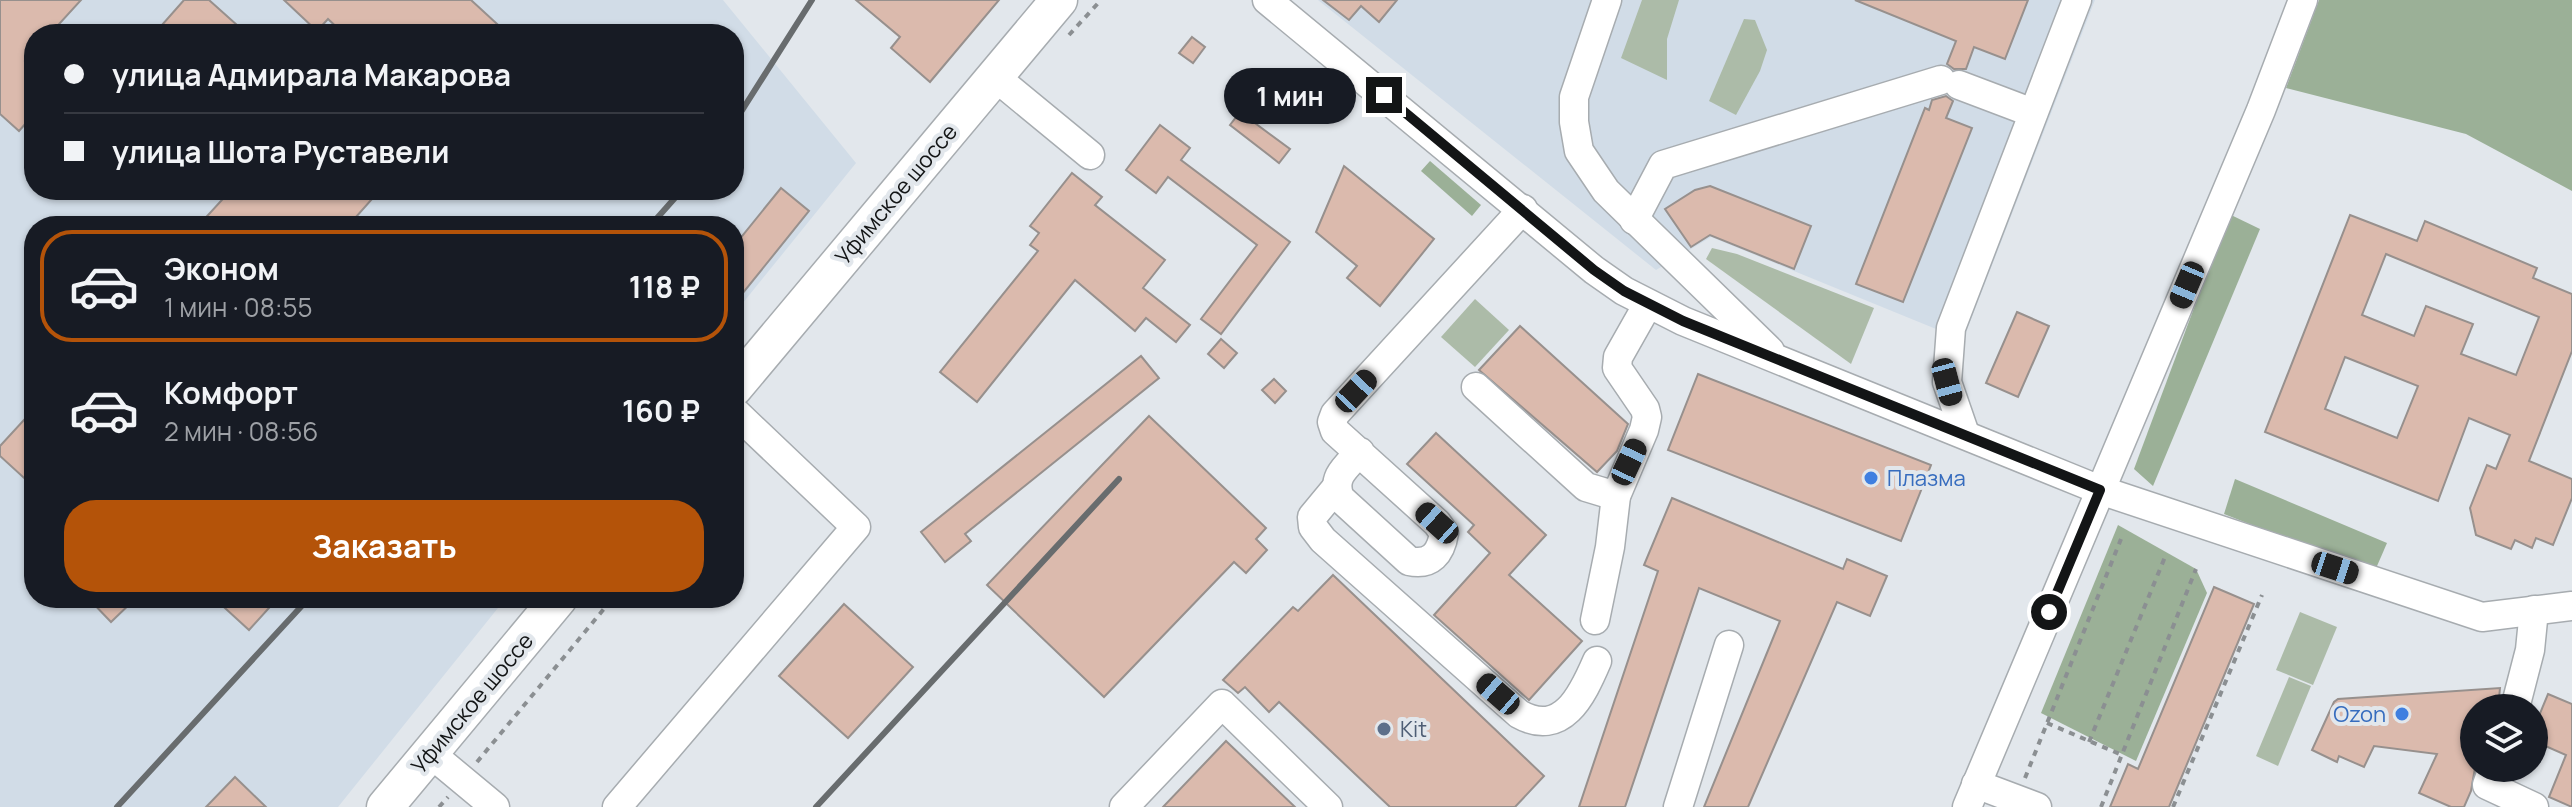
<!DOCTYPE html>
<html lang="ru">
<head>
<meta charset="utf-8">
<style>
  :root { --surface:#171b24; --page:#20242c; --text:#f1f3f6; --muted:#9ea1a6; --line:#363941; --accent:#b45309 }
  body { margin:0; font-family:Manrope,sans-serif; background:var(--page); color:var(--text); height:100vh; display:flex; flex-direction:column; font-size:30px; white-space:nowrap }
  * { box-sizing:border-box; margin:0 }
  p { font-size:26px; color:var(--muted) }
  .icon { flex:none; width:44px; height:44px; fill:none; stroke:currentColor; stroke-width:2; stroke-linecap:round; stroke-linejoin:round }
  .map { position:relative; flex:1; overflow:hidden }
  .panel { position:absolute; left:24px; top:216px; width:720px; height:392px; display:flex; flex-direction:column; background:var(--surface); border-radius:32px; box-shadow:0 2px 6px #0004 }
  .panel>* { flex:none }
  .top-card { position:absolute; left:24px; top:24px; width:720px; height:176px; border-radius:32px; box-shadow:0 2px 6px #0004; display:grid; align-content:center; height:176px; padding:0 40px; background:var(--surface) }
  .buttons { position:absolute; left:2460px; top:694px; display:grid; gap:16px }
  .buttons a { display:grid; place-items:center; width:88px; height:88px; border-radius:50%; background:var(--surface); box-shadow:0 2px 6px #0004; font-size:40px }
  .end { position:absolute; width:36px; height:36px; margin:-18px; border:10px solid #131516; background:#fff; box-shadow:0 0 0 4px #fff }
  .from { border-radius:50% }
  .bubble { position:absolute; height:56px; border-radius:28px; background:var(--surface); box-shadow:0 2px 6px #0004; font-size:26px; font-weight:700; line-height:56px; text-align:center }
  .car { position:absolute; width:24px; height:48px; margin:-24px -12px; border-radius:10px; box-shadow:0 0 6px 2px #0007; background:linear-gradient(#222 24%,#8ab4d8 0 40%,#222 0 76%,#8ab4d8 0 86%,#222 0) }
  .top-card b { display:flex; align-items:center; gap:28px; height:76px; font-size:30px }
  .top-card b+b { border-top:2px solid var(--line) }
  .top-card i { width:20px; height:20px; background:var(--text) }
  ul { padding:14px 0 0; list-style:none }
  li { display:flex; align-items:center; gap:24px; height:112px; margin:0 16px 12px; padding:0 24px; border:4px solid transparent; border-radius:32px }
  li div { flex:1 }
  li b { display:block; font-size:30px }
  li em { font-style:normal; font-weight:700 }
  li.on { border-color:var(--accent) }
  li>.icon { width:72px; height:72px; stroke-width:1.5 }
  .primary-button { display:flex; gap:16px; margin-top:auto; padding:16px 40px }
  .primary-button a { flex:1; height:92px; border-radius:32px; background:var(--accent); color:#fff; font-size:32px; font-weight:700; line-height:92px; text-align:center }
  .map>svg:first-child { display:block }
  .built { fill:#d1dce7; fill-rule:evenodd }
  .green { fill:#acbba8 }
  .forest { fill:#9bb097 }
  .building { fill:#dbbaad; stroke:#97908d; stroke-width:2; fill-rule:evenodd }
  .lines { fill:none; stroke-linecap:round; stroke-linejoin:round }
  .minor-casing { stroke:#a7acb0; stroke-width:31 }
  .major-casing { stroke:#a7acb0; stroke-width:39 }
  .path { stroke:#8b8f92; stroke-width:4; stroke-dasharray:6 6; stroke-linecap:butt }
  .minor { stroke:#fff; stroke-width:28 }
  .major { stroke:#fff; stroke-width:36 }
  .rail { stroke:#686c6e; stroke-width:6 }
  .route { stroke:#131516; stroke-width:10 }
  .shop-dot { fill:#3f7fe0; stroke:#e2e7ec; stroke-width:3 }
  .service-dot { fill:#5c6f8a; stroke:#e2e7ec; stroke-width:3 }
  .labels { text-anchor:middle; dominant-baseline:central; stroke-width:8; stroke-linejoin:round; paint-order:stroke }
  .street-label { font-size:22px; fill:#131516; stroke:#e2e7ec }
  .shop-label { font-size:22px; fill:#366cbe; stroke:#e2e7ec; text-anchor:start }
  .service-label { font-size:22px; fill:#4e5e75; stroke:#e2e7ec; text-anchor:start }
</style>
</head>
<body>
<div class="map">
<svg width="2572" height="807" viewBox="0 0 2572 807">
  <rect width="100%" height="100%" fill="#e2e7ec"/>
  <!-- built -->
  <g class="built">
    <path d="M0 0H723L856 163 734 314V226H34V598H506L338 807H0ZM34 34H734V190H34Z"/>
    <polygon points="1318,0 2095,0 1963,340 1711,237 1656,270"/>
  </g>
  <!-- green -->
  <g class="green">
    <polygon points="1642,0 1679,0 1667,39 1667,80 1621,58"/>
    <polygon points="1744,19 1755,20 1767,50 1760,71 1736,115 1709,101"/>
    <polygon points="1712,248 1737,254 1874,308 1851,364 1706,259"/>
    <polygon points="1475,299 1509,330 1475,367 1441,337"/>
    <polygon points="2300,612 2337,627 2313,685 2276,670"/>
    <polygon points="2289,677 2311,686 2278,766 2256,756"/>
  </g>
  <!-- forest -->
  <g class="forest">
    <polygon points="2319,0 2572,0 2572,191 2466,134 2286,88"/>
    <polygon points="1430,161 1481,205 1472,216 1421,171"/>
    <polygon points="2229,214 2260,229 2153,486 2134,469"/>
    <polygon points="2235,479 2387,543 2374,573 2224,514"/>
    <polygon points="2118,525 2196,569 2207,593 2136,761 2041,713"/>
  </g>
  <!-- building -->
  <g class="building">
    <polygon points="0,0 81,0 50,34 34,34 34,51 25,61 34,70 34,114 19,131 0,114"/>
    <polygon points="184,0 209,0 247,34 154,34"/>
    <polygon points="284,0 471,0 508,34 344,34 328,19 317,31"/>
    <polygon points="856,0 999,0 930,82 891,48 900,37"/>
    <polygon points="1323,0 1397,0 1379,22 1361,6 1349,20"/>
    <polygon points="1855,0 2028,0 2005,59 1974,47 1966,69 1954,69 1947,64 1956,41"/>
    <polygon points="1192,37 1205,47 1193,63 1179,53"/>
    <polygon points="1946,96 1953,101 1946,118 1972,128 1903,302 1856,284 1925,108 1929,110 1932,100"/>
    <polygon points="1240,112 1290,149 1279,163 1230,125"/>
    <polygon points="1160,125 1190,148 1181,160 1290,242 1221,334 1201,319 1257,245 1168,177 1156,193 1126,170"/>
    <polygon points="1344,166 1434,239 1380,306 1347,278 1357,266 1316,232"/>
    <polygon points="1072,173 1102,197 1095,205 1165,260 1143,288 1190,325 1176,342 1146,318 1135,331 1075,280 977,402 940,372 1038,251 1030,245 1039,233 1030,226"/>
    <polygon points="1710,186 1811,226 1794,269 1710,235 1691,247 1665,209 1695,190"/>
    <polygon points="781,188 809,211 734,304 734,246"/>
    <polygon points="231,190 380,190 348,226 198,226"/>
    <path d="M2350 215 2417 241 2425 221 2537 268 2533 278 2572 294V351L2529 461 2572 479V498L2553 545 2536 538 2532 548 2515 540 2511 549 2476 535 2470 508 2487 465 2496 469 2510 435 2469 418 2438 501 2265 432ZM2386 254 2539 317 2516 375 2461 354 2473 324 2426 306 2414 336 2362 315ZM2345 357 2418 386 2397 438 2325 409Z"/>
    <polygon points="2017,312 2049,326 2018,397 1986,383"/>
    <polygon points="1520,326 1628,424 1617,451 1597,472 1479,370"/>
    <polygon points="1221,339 1237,353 1224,368 1208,354"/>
    <polygon points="1141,356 1159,378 965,534 971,541 945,562 921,532"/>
    <polygon points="1698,374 1931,465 1901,541 1668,450"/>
    <polygon points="1274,379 1286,391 1275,403 1262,390"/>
    <polygon points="34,409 34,487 0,456 0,446"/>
    <polygon points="1149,416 1266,528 1256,539 1267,550 1246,573 1234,562 1104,697 987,585"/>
    <polygon points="1436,433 1546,535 1509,575 1582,641 1529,700 1434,615 1490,553 1468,532 1474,525 1407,464"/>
    <polygon points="1672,498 1843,569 1847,559 1887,576 1870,616 1837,602 1748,807 1704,807 1780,621 1699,588 1625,807 1579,807 1658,571 1644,565"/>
    <polygon points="1333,575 1544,776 1515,807 1390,807 1279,702 1269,712 1245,687 1238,693 1223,680 1293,607 1298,611"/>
    <polygon points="2214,587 2254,604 2169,807 2110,807 2128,764 2138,769"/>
    <polygon points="88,598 136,598 111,622"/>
    <polygon points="214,598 278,598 249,630"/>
    <polygon points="844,604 913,667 848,738 779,676"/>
    <polygon points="2500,688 2498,708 2474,708 2475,768 2471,791 2464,807 2451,807 2419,793 2437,754 2374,746 2364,767 2339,756 2337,762 2312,750 2334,702 2338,699"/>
    <polygon points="2548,694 2572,704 2572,807 2549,797 2566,755 2534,741 2534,728"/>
    <polygon points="1226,741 1295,807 1163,807"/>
    <polygon points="235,777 266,807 206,807"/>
  </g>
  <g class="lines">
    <!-- minor casing -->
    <g class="minor-casing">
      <g id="minor">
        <polyline points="1267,0 1594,270 1624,291 1683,321 2100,490 2482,617 2572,606"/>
        <polyline points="1607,0 1574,97 1574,122 1579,151 1606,191 1770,351"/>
        <polyline points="994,76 1090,155"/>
        <polyline points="1959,85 2033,113"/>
        <polyline points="1634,220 1663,165 1941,80"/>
        <polyline points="1476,387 1586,487 1616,496"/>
        <polyline points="1965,434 1947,382 1951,328 2077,0"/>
        <path d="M1360 452C1346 467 1331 477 1340 498L1409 561C1431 566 1441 553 1444 533L1437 523 1335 431 1332 422 1335 414 1523 209"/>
        <path d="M1336 488 1312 517 1313 527 1323 540 1519 714C1562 738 1582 696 1597 661"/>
        <polyline points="1595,620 1610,547 1616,496 1644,430 1647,417 1645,409 1617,368 1618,357 1648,304"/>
        <polyline points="2515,708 2530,650 2534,610"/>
        <polyline points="430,753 495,807"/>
        <polyline points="2493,768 2487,785 2534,807"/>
        <polyline points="1976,784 2037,807"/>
        <polyline points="617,807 856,527 734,411"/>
        <polyline points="1124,807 1222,704 1328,807"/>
        <polyline points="1678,807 1729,645"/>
        <polyline points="1967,807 2261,110 2303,0"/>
      </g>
    </g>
    <!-- major casing -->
    <g class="major-casing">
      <g id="major">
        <polyline points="734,388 1059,0"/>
        <polyline points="385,807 559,598"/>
      </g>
    </g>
    <!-- path -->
    <g class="path">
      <polyline points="1069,35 1101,0"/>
      <polyline points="2047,723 2122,755"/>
      <polyline points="2089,742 2165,557"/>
      <polyline points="477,762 613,598"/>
      <polyline points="2025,778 2121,539"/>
      <polyline points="439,807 448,797"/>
      <polyline points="2101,807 2196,569"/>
      <polyline points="2173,807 2262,595"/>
    </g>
    <!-- minor -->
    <use href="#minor" class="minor"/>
    <!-- major -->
    <use href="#major" class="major"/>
    <!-- rail -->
    <g class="rail">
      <polyline points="734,123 812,0"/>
      <polyline points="650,226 682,190"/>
      <polyline points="117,807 309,598"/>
      <polyline points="816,807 1119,479"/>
    </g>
  </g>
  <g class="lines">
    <!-- route -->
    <polyline class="route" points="1384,95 1594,270 1624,291 1683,321 2100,490 2049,612"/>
  </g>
  <!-- markers -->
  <g class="shop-dot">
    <circle cx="1871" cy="478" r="8"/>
    <circle cx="2402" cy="714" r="8"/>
  </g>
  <circle class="service-dot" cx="1384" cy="729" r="8"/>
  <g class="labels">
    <!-- street labels -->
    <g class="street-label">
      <text transform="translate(896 194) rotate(-50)">Уфимское шоссе</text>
      <text transform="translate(472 703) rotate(-50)">Уфимское шоссе</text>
    </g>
    <!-- shop labels -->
    <g class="shop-label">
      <text x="1887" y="478">Плазма</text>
      <text x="2386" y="714" text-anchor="end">Ozon</text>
    </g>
    <!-- service labels -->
    <g class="service-label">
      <text x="1400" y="729">Kit</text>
    </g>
  </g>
</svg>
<div class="buttons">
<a><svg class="icon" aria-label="layers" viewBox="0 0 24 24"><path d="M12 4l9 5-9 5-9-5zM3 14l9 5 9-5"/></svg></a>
</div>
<i class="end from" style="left:2049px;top:612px"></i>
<i class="end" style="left:1384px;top:95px"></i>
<div class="bubble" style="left:1224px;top:68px;width:132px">1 мин</div>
<i class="car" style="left:2187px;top:285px;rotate:203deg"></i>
<i class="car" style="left:1947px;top:382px;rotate:165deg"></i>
<i class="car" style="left:1356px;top:391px;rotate:43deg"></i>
<i class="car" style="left:1629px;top:462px;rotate:25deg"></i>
<i class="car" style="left:1437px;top:523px;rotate:312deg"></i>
<i class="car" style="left:2335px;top:568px;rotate:108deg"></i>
<i class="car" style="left:1498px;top:694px;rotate:311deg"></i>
<div class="top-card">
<b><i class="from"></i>улица Адмирала Макарова</b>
<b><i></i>улица Шота Руставели</b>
</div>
<section class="panel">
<ul>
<li class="on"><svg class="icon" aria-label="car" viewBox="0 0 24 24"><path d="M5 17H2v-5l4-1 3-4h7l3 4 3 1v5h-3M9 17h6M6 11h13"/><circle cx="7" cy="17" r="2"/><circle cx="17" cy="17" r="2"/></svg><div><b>Эконом</b><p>1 мин · 08:55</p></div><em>118 ₽</em></li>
<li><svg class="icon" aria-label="car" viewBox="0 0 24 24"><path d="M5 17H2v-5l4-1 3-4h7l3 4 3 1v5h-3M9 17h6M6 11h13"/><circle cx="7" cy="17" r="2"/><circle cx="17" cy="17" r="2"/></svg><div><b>Комфорт</b><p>2 мин · 08:56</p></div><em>160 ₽</em></li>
</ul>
<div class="primary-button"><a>Заказать</a></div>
</section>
</div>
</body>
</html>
